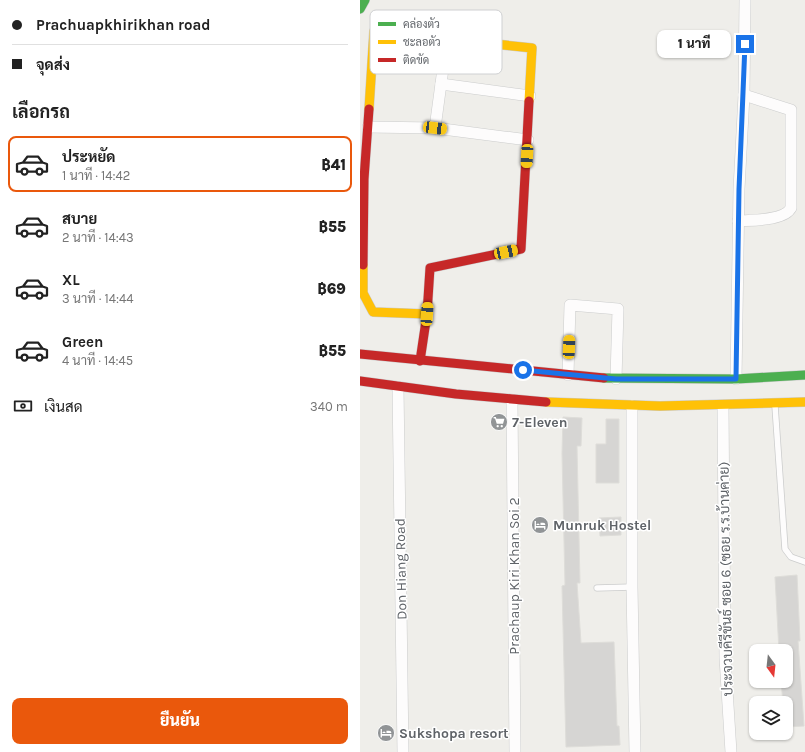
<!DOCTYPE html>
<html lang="th">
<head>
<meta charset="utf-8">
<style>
  :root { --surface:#fff; --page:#f2f2f2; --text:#222; --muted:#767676; --line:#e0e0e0; --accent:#ea580c }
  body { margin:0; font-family:Karla,Sarabun,sans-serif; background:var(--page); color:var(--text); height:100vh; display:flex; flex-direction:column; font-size:15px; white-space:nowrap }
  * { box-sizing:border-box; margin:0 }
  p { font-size:13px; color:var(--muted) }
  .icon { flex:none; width:22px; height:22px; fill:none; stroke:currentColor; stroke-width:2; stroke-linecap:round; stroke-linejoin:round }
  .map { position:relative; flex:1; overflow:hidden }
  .drawer { display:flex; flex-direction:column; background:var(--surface); width:360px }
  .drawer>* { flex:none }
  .hud { display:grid; align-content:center; height:88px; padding:0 12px; background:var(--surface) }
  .needle { width:26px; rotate:165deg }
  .controls { position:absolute; left:389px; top:644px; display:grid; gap:8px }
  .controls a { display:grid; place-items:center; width:44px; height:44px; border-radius:8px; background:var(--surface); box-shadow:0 1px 3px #0004; font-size:20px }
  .end { position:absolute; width:18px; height:18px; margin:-9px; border:5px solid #1a73e8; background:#fff; box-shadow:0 0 0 2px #fff }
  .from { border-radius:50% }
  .bubble { position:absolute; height:28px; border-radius:8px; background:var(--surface); box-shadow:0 1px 3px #0004; font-size:13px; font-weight:800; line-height:28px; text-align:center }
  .car { position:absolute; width:12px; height:24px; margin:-12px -6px; border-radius:5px; box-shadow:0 0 3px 1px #0007; background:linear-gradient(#f5c518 24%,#345 0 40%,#f5c518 0 76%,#345 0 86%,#f5c518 0) }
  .hud b { display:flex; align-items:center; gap:14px; height:38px; font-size:15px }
  .hud b+b { border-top:1px solid var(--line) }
  .hud i { width:10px; height:10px; background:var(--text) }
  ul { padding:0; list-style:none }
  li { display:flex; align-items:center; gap:12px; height:56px; margin:0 8px 6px; padding:0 4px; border:2px solid transparent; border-radius:8px }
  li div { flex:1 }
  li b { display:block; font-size:15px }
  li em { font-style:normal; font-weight:800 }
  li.current { border-color:var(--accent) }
  li>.icon { width:36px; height:36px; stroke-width:1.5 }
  h2 { padding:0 12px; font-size:18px; line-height:48px }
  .pay { display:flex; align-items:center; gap:10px; height:44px; padding:0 12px; font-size:15px }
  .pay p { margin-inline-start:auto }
  .button { display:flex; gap:8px; margin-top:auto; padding:8px 12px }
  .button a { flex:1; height:46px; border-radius:8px; background:var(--accent); color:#fff; font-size:16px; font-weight:800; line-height:46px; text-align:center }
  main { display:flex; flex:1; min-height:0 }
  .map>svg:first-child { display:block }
  .building { fill:#d6d5d3; stroke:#deddd9 }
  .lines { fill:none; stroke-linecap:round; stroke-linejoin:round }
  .lane-casing { stroke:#cbcccc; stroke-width:7 }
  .street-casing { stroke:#cbcccc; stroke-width:12 }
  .fast-casing { stroke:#cacacb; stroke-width:10 }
  .slow-casing { stroke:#cacacb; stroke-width:10 }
  .jam-casing { stroke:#cacacb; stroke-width:10 }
  .lane { stroke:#fdfcfc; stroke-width:5.5 }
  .street { stroke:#fdfcfc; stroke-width:11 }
  .fast { stroke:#4caf50; stroke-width:9 }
  .slow { stroke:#ffc107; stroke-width:9 }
  .jam { stroke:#c62828; stroke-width:9 }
  .route { stroke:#1a73e8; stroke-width:5 }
  .labels { text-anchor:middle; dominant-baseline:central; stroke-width:3; stroke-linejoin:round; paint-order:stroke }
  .poi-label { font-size:14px; font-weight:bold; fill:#5f6368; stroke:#fff; text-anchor:start }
  .street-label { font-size:14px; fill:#5f6368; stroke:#fff }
  .key { fill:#fff; stroke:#cfd0d2; stroke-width:1 }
  .key-label { font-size:11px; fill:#5f6368 }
</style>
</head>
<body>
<main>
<section class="drawer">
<div class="hud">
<b><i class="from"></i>Prachuapkhirikhan road</b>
<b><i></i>จุดส่ง</b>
</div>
<h2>เลือกรถ</h2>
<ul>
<li class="current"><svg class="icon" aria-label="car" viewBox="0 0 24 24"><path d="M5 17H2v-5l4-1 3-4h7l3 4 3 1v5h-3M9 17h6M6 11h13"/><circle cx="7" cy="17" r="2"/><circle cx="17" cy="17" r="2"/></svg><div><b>ประหยัด</b><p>1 นาที · 14:42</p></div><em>฿41</em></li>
<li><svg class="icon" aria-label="car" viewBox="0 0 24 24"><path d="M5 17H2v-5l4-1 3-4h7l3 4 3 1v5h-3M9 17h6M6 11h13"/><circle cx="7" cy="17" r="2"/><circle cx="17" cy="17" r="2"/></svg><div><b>สบาย</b><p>2 นาที · 14:43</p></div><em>฿55</em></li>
<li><svg class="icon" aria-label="car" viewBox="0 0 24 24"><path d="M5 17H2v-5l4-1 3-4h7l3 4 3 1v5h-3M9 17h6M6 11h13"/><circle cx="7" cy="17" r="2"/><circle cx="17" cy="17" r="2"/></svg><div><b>XL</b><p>3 นาที · 14:44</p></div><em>฿69</em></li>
<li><svg class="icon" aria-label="car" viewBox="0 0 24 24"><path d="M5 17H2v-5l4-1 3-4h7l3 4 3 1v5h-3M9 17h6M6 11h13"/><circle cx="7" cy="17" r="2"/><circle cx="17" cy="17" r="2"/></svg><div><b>Green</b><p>4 นาที · 14:45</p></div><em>฿55</em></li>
</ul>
<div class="pay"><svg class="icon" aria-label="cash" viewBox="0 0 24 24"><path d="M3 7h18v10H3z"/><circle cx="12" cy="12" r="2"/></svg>เงินสด<p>340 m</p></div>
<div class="button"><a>ยืนยัน</a></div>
</section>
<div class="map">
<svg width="445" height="752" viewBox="0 0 445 752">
  <rect width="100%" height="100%" fill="#efeeea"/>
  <!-- building -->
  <g class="building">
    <polygon points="203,417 222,418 221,446 217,446 220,583 217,583 221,643 254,642 257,726 259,726 260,745 206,747 202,586 205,585 202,454"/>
    <polygon points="246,419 259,419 259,483 236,483 236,444 246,444"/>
    <polygon points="261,517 261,535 240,536 239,518"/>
    <polygon points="437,575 440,641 438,641 444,726 426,727 426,703 423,703 421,681 426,681 426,651 419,651 415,577"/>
  </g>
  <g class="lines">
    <!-- lane casing -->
    <g class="lane-casing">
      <g id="lane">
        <polyline points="415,406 425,549 431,557 445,562"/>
        <polyline points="237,588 272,587"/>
      </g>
    </g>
    <!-- street casing -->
    <g class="street-casing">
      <g id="street">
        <polyline points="81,84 170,96"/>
        <polyline points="8,127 75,128 168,140"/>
        <polyline points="75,128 87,39"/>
        <path d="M378 221C392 220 424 221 431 208V110L384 95"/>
        <polyline points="208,375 210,305 258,309 256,379"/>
        <polyline points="376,379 379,189 384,95 385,0"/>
        <polyline points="38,387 43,752"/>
        <polyline points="152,400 155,752"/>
        <polyline points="272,406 272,587 275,752"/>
        <polyline points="363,406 365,658 371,752"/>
      </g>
    </g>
    <!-- fast casing -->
    <g class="fast-casing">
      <g id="fast">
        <polyline points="0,9 5,0"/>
        <polyline points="244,378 376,379 445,375"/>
      </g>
    </g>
    <!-- slow casing -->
    <g class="slow-casing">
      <g id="slow">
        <polyline points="9,109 14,31 172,48 169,101"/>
        <polyline points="3,265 3,293 13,312 67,314"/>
        <polyline points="186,402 300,406 445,402"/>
      </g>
    </g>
    <!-- jam casing -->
    <g class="jam-casing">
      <g id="jam">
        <polyline points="3,265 4,179 9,109"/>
        <polyline points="0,354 244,378"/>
        <polyline points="60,361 67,314 70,268 161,249 169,101"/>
        <polyline points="0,381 96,394 186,402"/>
      </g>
    </g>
    <!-- lane -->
    <use href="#lane" class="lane"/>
    <!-- street -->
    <use href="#street" class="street"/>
    <!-- fast -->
    <use href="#fast" class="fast"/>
    <!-- slow -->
    <use href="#slow" class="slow"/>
    <!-- jam -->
    <use href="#jam" class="jam"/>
  </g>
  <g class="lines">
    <!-- route -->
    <polyline class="route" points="163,370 256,379 376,379 379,189 385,44"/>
  </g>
  <!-- icons -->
  <defs>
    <g id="supermarket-disc" transform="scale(0.9)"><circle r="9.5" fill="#919496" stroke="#fff"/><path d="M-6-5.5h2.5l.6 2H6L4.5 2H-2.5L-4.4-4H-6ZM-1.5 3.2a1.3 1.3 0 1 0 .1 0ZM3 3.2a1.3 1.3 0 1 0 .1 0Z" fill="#fff"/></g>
    <g id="hotel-disc" transform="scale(0.9)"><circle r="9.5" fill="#919496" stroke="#fff"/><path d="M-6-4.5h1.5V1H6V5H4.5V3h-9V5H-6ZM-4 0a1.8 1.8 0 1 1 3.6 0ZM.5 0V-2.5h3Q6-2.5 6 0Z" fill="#fff"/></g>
  </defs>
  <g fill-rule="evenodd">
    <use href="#supermarket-disc" x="139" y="422"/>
    <use href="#hotel-disc" x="180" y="525"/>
    <use href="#hotel-disc" x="26" y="733"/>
  </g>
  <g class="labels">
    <!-- poi labels -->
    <g class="poi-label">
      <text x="152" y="422">7-Eleven</text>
      <text x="193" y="525">Munruk Hostel</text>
      <text x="39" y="733">Sukshopa resort</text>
    </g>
    <!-- street labels -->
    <g class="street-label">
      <text transform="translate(41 569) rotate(-91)">Don Hiang Road</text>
      <text transform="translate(154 576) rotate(-90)">Prachaup Kiri Khan Soi 2</text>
      <text transform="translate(366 579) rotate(-91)">ประจวบคีรีขันธ์ ซอย 6 (ซอย ร.ร.บ้านค่าย)</text>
    </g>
  </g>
  <!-- legend -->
  <rect x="10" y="10" width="132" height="64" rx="6" class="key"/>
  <rect x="18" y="22" width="18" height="4" fill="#4caf50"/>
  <rect x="18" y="40" width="18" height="4" fill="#ffc107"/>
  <rect x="18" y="58" width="18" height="4" fill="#c62828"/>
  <g class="key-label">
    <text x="43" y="28">คล่องตัว</text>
    <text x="43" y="46">ชะลอตัว</text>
    <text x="43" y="64">ติดขัด</text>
  </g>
</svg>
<div class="controls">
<a><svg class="needle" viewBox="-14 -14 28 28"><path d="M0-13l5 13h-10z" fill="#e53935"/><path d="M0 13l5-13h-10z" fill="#767676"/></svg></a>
<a><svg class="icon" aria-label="layers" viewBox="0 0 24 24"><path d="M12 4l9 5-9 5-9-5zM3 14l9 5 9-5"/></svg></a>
</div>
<i class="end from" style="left:163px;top:370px"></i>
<i class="end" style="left:385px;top:44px"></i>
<div class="bubble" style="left:297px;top:30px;width:74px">1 นาที</div>
<i class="car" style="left:75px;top:128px;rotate:97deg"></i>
<i class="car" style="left:167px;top:156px;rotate:183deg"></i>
<i class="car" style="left:146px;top:252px;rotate:78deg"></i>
<i class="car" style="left:67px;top:314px;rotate:4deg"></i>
<i class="car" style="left:209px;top:347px;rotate:2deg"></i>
</div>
</main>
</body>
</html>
